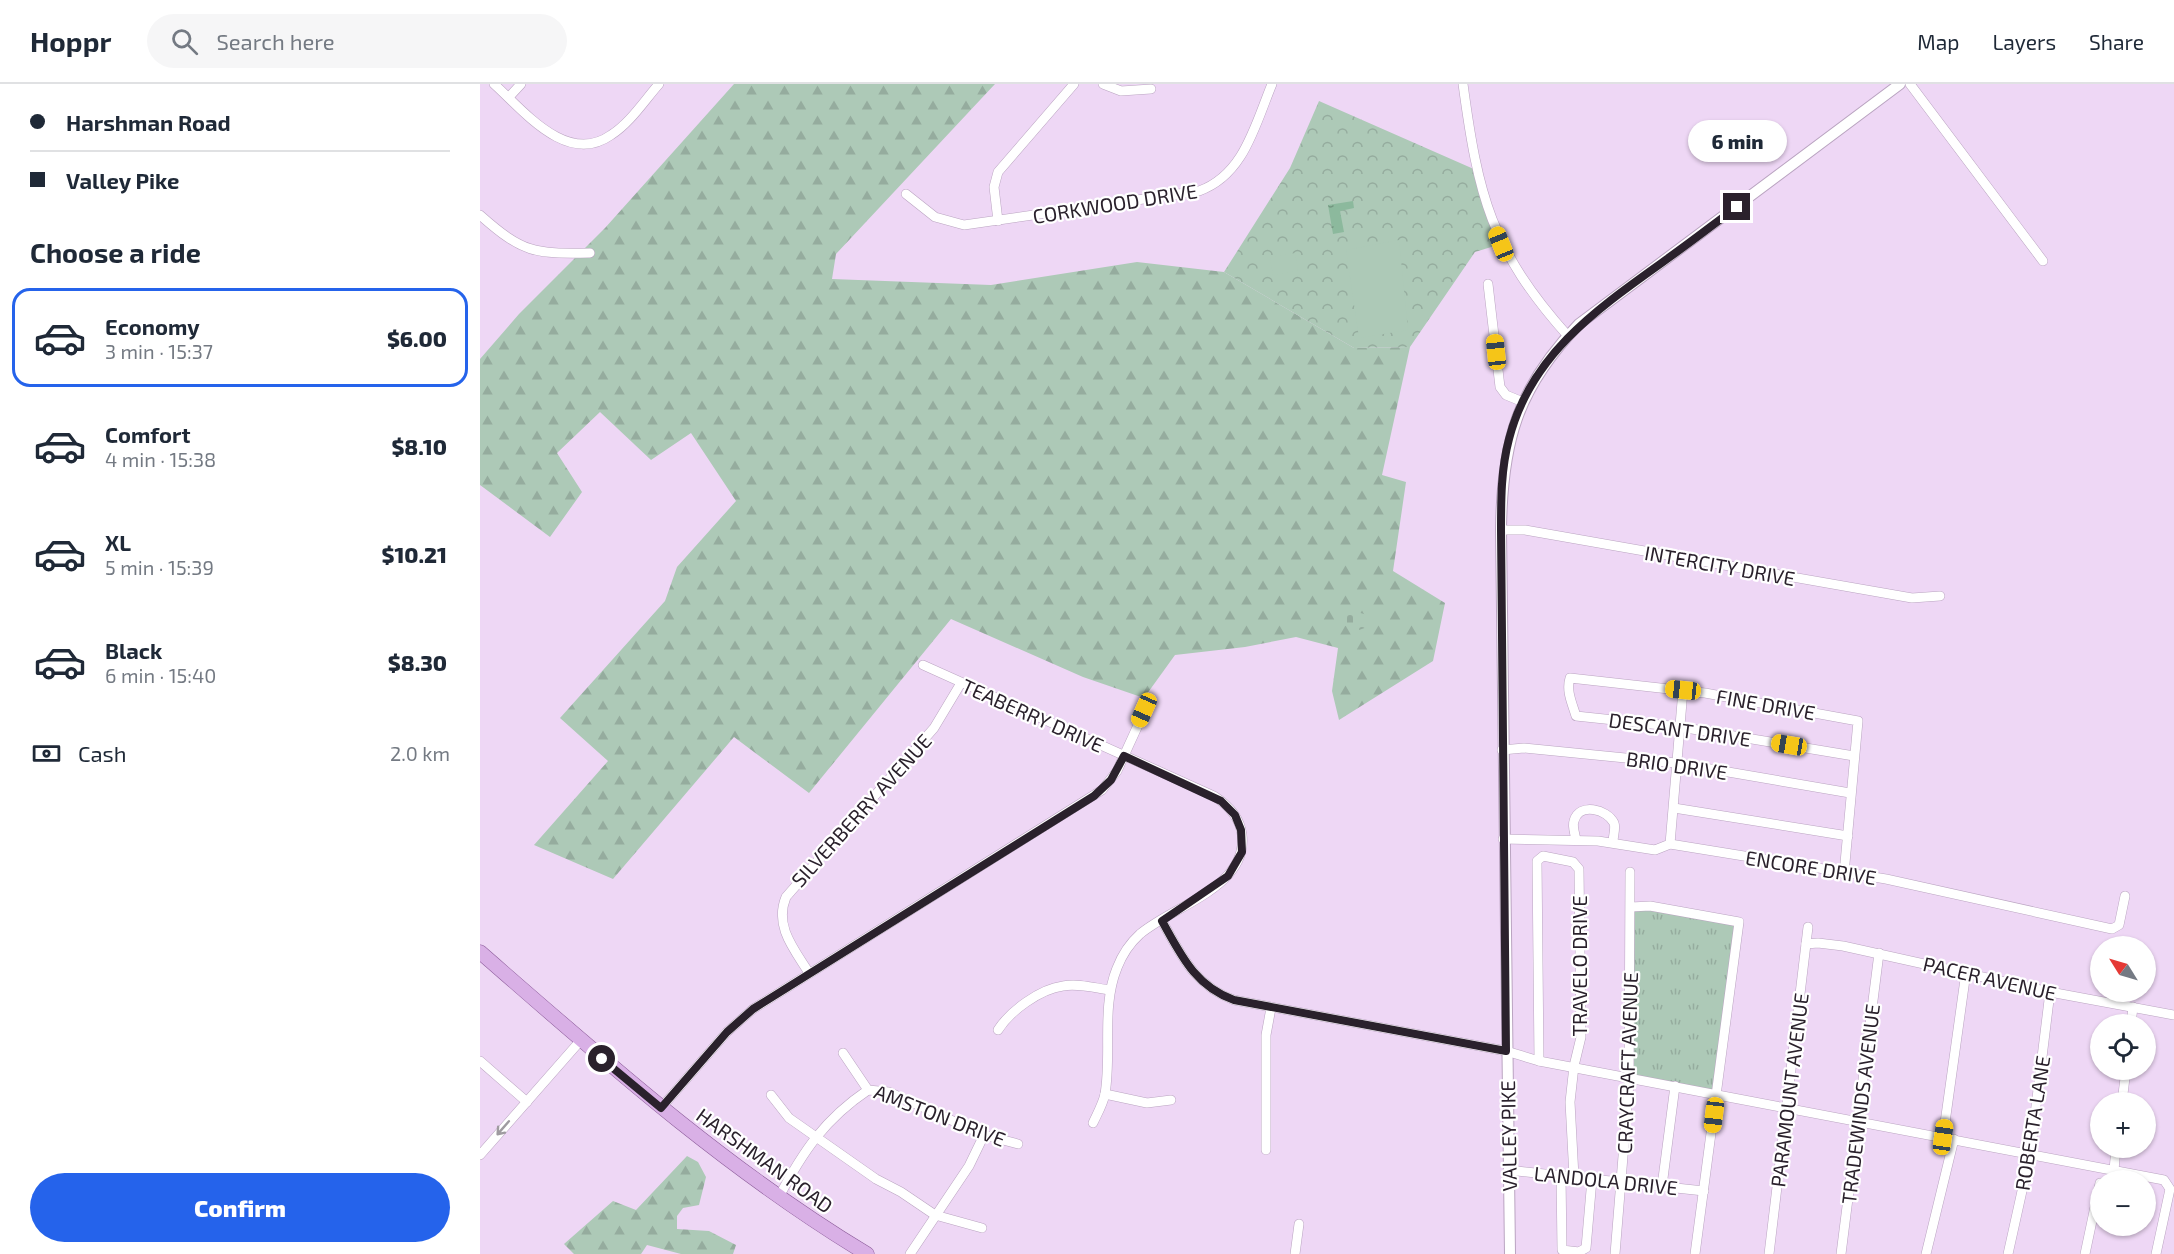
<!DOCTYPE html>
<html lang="en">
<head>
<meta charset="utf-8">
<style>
  :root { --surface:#fff; --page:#f6f6f7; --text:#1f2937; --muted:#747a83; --line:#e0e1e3; --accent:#2563eb }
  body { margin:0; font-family:"Exo 2",sans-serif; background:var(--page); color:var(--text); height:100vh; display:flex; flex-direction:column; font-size:22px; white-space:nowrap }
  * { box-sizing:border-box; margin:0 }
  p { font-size:20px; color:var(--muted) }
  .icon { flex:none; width:33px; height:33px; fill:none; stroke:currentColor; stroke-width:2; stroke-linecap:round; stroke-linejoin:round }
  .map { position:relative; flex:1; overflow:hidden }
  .side { display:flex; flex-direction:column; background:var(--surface); width:480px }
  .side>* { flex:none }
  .guide { display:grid; align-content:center; height:132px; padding:0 30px; background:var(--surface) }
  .needle { width:39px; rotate:307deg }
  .fabs { position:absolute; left:1610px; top:852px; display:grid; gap:12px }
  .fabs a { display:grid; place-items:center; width:66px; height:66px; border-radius:50%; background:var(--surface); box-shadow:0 2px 4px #0004; font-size:30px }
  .end { position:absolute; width:27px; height:27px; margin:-14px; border:8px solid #2a212c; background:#fff; box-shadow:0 0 0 3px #fff }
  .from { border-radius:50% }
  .bubble { position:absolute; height:42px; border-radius:21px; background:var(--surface); box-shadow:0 2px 4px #0004; font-size:20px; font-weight:800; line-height:42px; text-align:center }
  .car { position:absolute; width:18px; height:36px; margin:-18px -9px; border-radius:8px; box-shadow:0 0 4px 2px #0007; background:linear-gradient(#f5c518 24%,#345 0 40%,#f5c518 0 76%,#345 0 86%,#f5c518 0) }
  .guide b { display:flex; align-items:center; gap:21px; height:57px; font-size:22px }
  .guide b+b { border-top:2px solid var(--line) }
  .guide i { width:15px; height:15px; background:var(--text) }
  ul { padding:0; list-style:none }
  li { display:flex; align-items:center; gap:18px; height:99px; margin:0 12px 9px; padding:0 18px; border:3px solid transparent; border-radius:18px }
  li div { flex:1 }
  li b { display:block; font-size:22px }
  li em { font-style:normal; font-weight:800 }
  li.selected { border-color:var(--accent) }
  li>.icon { width:54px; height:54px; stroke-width:1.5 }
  h2 { padding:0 30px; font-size:27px; line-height:72px }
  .pay { display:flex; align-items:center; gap:15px; height:66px; padding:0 30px; font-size:22px }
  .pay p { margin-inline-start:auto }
  .action { display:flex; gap:12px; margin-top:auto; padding:12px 30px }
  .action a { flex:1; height:69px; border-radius:36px; background:var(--accent); color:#fff; font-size:24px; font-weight:800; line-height:69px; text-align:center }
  header { display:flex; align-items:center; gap:36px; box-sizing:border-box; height:84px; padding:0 30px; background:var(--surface); border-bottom:2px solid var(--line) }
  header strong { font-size:28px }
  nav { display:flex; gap:33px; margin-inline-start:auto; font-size:21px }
  .search { width:420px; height:54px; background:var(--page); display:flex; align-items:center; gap:15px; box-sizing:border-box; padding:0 21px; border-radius:33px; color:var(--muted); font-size:22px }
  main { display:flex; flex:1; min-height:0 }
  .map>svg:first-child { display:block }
  .grass { fill:url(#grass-tufts) }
  .forest { fill:url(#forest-firs) }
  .cemetery { fill:url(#cemetery-stones) }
  .park { fill:url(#park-crowns) }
  .garden { fill:#adc9b7 }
  .water { fill:url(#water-ripples) }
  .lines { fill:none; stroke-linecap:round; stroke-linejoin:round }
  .minor-casing { stroke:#baa4c1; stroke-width:10 }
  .tertiary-casing { stroke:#baa4c1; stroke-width:12 }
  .primary-casing { stroke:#8c5c9a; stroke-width:15 }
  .minor { stroke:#fff; stroke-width:9 }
  .tertiary { stroke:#fff; stroke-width:10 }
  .primary { stroke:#d9b0e6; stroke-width:14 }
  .oneway { stroke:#9f9ba0 }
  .route { stroke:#2a212c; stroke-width:8 }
  .labels { text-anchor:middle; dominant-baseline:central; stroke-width:4.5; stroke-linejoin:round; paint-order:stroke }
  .street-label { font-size:20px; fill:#2a212c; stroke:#fff }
</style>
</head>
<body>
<header>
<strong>Hoppr</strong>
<div class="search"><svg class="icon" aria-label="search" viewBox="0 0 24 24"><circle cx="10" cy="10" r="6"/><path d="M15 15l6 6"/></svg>Search here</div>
<nav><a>Map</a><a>Layers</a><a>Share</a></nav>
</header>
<main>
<section class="side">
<div class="guide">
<b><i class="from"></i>Harshman Road</b>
<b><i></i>Valley Pike</b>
</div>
<h2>Choose a ride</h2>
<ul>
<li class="selected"><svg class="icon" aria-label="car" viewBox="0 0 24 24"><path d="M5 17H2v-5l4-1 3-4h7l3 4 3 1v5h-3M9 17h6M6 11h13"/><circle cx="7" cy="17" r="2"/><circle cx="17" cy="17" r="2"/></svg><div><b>Economy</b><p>3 min · 15:37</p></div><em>$6.00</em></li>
<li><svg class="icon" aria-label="car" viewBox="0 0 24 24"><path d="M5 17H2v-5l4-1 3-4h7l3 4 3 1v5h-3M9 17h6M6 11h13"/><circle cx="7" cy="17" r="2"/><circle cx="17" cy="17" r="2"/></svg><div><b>Comfort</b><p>4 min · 15:38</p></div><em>$8.10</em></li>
<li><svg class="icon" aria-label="car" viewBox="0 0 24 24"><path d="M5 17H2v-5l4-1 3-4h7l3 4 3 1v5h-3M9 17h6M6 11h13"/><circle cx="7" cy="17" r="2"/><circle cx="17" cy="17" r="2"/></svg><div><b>XL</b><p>5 min · 15:39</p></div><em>$10.21</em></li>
<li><svg class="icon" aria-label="car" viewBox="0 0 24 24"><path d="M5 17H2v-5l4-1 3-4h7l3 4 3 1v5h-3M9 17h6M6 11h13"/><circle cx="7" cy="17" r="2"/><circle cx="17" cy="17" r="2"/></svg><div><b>Black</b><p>6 min · 15:40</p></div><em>$8.30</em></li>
</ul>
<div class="pay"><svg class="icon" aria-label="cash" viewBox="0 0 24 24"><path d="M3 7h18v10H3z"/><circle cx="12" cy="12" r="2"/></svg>Cash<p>2.0 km</p></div>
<div class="action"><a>Confirm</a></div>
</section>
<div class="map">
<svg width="1694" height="1170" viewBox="0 0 1694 1170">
  <defs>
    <pattern id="grass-tufts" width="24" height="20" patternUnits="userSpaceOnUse" patternTransform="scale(1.5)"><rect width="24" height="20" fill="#adc9b7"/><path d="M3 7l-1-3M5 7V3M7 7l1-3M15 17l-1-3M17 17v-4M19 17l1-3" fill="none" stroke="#95ac9e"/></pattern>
    <pattern id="forest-firs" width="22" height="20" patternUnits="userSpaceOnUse" patternTransform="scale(1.5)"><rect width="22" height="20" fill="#adc9b7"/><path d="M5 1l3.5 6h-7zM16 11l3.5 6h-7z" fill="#95ac9e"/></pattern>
    <pattern id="cemetery-stones" width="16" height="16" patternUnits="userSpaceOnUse" patternTransform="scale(1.5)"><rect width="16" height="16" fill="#adc9b7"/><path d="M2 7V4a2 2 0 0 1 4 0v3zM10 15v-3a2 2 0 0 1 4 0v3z" fill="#95ac9e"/></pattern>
    <pattern id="park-crowns" width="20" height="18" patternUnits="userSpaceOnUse" patternTransform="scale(1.5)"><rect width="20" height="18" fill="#adc9b7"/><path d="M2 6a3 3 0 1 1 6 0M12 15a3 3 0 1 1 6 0" fill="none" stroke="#95ac9e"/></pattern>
    <pattern id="water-ripples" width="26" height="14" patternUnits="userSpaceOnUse" patternTransform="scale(1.5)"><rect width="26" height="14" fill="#8cb99d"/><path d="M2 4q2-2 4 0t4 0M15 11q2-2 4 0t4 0" fill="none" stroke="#739680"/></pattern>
  </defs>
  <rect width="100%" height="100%" fill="#eed7f5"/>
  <!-- grass -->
  <polygon class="grass" points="1151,823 1259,838 1237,1009 1148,993"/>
  <!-- forest -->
  <g class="forest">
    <polygon points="254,0 515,0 356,170 352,195 511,201 657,178 744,188 874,264 930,263 902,391 926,398 913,487 965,519 953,577 859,636 852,607 858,564 816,553 765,563 695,571 664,614 603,593 471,535 329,709 254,653 133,795 54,761 128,677 80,634 185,517 197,483 256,417 211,349 171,376 120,328 77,369 102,408 70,453 0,401 0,275 39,230 125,144"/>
    <polygon points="207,1072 218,1078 226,1093 219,1121 203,1124 197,1132 197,1145 229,1147 256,1161 253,1170 201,1170 167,1161 161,1170 94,1170 84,1160 133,1117 156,1126"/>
  </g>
  <!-- cemetery -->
  <polygon class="cemetery" points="863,524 891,532 890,542 879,546 860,540"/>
  <!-- park -->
  <polygon class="park" points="839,17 996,86 1021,160 995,168 930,263 874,264 744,188 810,84"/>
  <!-- garden -->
  <g class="garden">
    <polygon points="919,156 928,246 879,254 866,166"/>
    <polygon points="815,169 818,186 793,191 790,174"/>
  </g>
  <!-- water -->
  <polygon class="water" points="873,117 874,124 860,127 864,148 853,150 848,121"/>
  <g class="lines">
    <!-- minor casing -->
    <g class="minor-casing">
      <g id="minor">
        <path d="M14 0C44 27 87 82 131 51 150 39 164 17 179 0"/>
        <polyline points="623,0 641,7 671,5"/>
        <path d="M983 0C998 111 1011 166 1088 252"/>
        <polyline points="1430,0 1563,177"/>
        <polyline points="29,13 41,0"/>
        <path d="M426 110 455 133 484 141 719 107C764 91 775 41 792 0"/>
        <path d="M0 131C43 169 54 170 110 169"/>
        <polyline points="518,137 514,103 518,88 594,0"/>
        <polyline points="1008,200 1020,303 1026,311 1043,318"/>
        <polyline points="1021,446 1045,446 1432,514 1460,512"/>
        <path d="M443 581 734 712C748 721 760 733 762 751 768 803 693 822 660 850 650 859 642 871 637 884 621 923 632 969 625 1010 623 1020 617 1030 613 1039"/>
        <polyline points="1022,666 1044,664 1196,679 1370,709"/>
        <polyline points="1194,724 1368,752"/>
        <polyline points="1023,755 1118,757 1175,766 1190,760 1406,795 1632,845 1639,841 1645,812"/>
        <path d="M1096 756C1095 750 1092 742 1094 737 1099 718 1127 725 1134 739 1136 744 1133 752 1133 758"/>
        <polyline points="1190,760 1203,606"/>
        <path d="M1364 790 1378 637 1225 609 1090 594C1086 607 1092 619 1096 632L1200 643 1374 672"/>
        <polyline points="1151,823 1170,822 1259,838 1215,1170"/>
        <path d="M682 837C701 871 715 902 754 916L1026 967 1059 977 1684 1096 1690 1105 1676 1170"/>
        <polyline points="1326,860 1338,859 1363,862 1570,908 1694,931"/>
        <path d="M329 889C314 865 294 842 306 813L454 644 481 599"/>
        <polyline points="1651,940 1653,923"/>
        <path d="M518 946C530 927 560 905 583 902 598 899 615 904 630 906"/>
        <polyline points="363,969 388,1006 409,1008 504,1051 538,1060"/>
        <polyline points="0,977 47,1018"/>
        <polyline points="1059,977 1057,777 1063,772 1093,778 1099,785 1101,953 1094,982 1090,1018 1094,1093"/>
        <polyline points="625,1010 667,1019 691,1016"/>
        <polyline points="291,1011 309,1034 396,1095 421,1108 455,1131 502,1144"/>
        <polyline points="1642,1018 1646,986"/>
        <polyline points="181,1024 247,948 273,925 622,706 637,687 665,626"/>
        <polyline points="1463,1053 1486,888"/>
        <polyline points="786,1066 786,951 791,924"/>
        <polyline points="0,1071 101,956"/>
        <polyline points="1028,1086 1224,1107"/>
        <polyline points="1634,1086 1636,1064"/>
        <polyline points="1081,1091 1082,1166 1099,1168 1106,1164 1112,1095"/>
        <polyline points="1182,1102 1195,1002"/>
        <path d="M299 1113C323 1067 345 1035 388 1006"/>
        <polyline points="430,1170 489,1082 504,1051"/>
        <polyline points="815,1170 819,1140"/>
        <polyline points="1135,1170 1149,999 1150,788"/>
        <polyline points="1289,1170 1328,843"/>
        <polyline points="1361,1170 1399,869"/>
        <polyline points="1446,1170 1474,1055"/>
        <polyline points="1528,1170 1550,1071 1570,908"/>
        <polyline points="1605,1170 1620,1099"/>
      </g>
    </g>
    <!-- tertiary casing -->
    <g class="tertiary-casing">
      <path id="tertiary" d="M1030 1170 1021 446C1022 358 1037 304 1099 240L1420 0"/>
    </g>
    <!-- primary casing -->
    <g class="primary-casing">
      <path id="primary" d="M0 868C124 976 246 1085 387 1170"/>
    </g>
    <!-- minor -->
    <use href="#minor" class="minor"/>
    <!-- tertiary -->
    <use href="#tertiary" class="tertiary"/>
    <!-- primary -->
    <use href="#primary" class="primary"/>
  </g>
  <!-- one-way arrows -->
  <defs><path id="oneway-shaft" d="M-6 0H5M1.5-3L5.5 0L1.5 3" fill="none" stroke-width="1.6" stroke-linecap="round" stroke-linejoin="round" transform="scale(1.5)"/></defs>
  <use class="oneway" href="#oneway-shaft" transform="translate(23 1044) rotate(131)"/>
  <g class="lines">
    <!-- route -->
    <path class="route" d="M122 975 181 1024 247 948 273 925 614 712 631 696 644 672 741 717 755 731 761 746 762 768 748 792 682 837C701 871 715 902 754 916L1026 967 1021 446C1021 415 1021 385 1029 355 1051 269 1120 223 1187 175 1211 158 1234 140 1257 123"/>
  </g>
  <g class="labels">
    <!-- street labels -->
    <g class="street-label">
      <text transform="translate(635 119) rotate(-9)">CORKWOOD DRIVE</text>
      <text transform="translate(1240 481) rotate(10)">INTERCITY DRIVE</text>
      <text transform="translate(1286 620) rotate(10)">FINE DRIVE</text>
      <text transform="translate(553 631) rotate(24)">TEABERRY DRIVE</text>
      <text transform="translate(1200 645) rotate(8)">DESCANT DRIVE</text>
      <text transform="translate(1197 681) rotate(8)">BRIO DRIVE</text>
      <text transform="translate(381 726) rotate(-48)">SILVERBERRY AVENUE</text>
      <text transform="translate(1331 783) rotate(9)">ENCORE DRIVE</text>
      <text transform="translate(1099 882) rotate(-90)">TRAVELO DRIVE</text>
      <text transform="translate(1510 894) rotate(13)">PACER AVENUE</text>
      <text transform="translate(1147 979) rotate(-88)">CRAYCRAFT AVENUE</text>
      <text transform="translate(1309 1006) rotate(-83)">PARAMOUNT AVENUE</text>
      <text transform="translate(1380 1020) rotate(-83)">TRADEWINDS AVENUE</text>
      <text transform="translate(460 1031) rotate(21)">AMSTON DRIVE</text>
      <text transform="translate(1552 1039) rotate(-81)">ROBERTA LANE</text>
      <text transform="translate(1028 1052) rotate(-91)">VALLEY PIKE</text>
      <text transform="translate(285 1076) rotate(36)">HARSHMAN ROAD</text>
      <text transform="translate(1126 1096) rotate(6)">LANDOLA DRIVE</text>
    </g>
  </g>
</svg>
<div class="fabs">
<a><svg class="needle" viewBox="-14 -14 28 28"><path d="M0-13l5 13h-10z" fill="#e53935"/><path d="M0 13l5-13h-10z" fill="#747a83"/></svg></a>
<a><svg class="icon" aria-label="locate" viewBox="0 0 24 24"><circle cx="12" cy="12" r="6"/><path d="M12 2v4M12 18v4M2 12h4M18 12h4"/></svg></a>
<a>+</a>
<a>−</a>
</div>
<i class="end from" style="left:122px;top:975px"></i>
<i class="end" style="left:1257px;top:123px"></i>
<div class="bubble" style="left:1208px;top:36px;width:99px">6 min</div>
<i class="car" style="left:1021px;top:160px;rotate:338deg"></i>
<i class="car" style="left:1016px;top:268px;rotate:354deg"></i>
<i class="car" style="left:1203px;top:606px;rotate:276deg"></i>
<i class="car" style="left:664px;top:626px;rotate:204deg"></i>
<i class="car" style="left:1309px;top:661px;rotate:280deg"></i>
<i class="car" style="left:1234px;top:1031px;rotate:187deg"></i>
<i class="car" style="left:1463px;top:1053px;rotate:8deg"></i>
</div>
</main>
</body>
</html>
